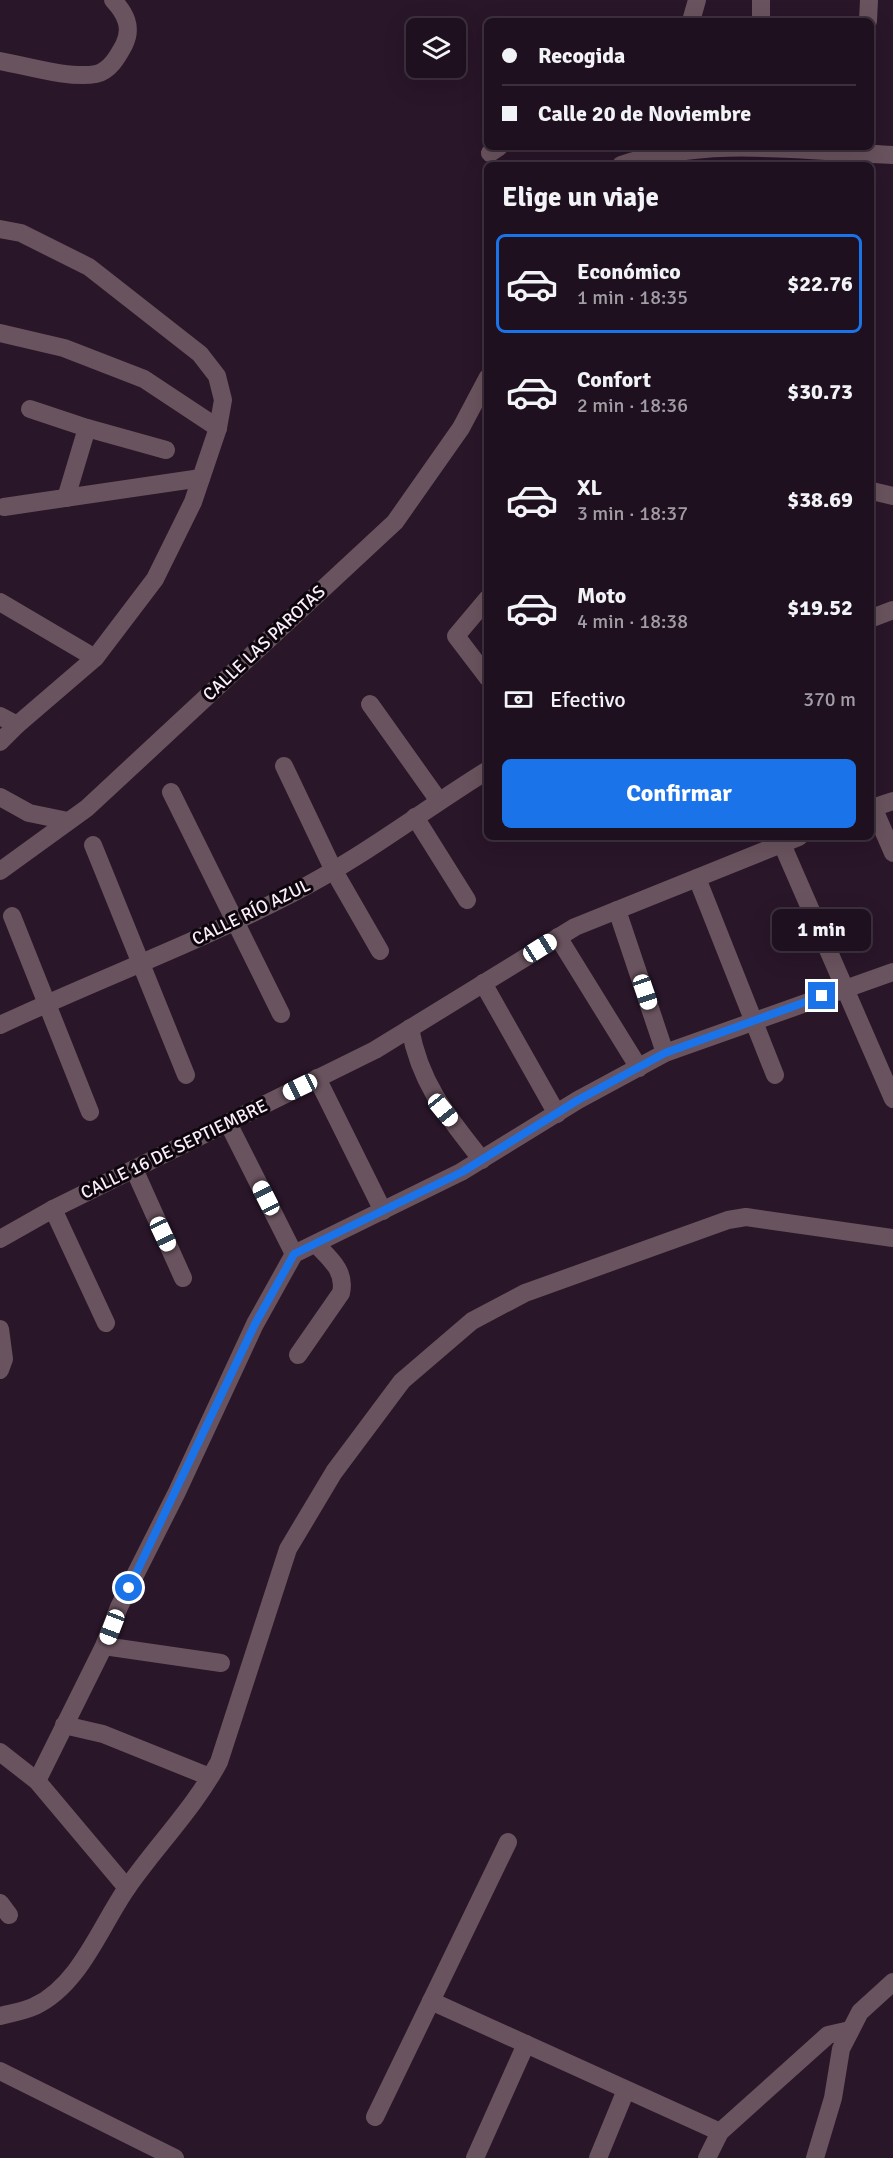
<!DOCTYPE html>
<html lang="es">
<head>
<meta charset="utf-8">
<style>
  :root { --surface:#1f101f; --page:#2c1e2c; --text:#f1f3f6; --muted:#a19da4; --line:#3c303d; --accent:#1a73e8 }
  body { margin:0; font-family:Signika,sans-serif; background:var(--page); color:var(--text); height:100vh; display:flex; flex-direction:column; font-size:22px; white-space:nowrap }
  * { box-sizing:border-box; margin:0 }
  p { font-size:20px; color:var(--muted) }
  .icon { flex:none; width:33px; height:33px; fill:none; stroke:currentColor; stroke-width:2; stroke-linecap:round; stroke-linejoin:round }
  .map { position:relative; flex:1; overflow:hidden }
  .drawer { position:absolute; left:484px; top:162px; width:390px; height:678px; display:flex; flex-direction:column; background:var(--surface); border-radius:9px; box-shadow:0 6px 24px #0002,0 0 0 2px var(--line) }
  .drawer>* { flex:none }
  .banner { position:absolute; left:484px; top:18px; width:390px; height:132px; border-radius:9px; box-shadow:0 6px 24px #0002,0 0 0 2px var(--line); display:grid; align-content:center; height:132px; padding:0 18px; background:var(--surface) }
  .controls { position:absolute; left:406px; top:18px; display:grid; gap:12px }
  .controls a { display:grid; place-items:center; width:60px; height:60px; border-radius:9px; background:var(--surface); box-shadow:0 6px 24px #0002,0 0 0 2px var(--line); font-size:30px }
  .end { position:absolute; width:27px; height:27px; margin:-14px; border:8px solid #1a73e8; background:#fff; box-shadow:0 0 0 3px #fff }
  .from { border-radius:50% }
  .bubble { position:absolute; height:42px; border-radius:9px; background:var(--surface); box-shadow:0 6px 24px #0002,0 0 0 2px var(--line); font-size:20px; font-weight:700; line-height:42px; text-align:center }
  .car { position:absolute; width:18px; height:36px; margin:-18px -9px; border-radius:8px; box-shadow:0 0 4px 2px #0007; background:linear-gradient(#fff 24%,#345 0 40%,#fff 0 76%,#345 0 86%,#fff 0) }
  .banner b { display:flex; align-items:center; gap:21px; height:57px; font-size:22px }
  .banner b+b { border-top:2px solid var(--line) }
  .banner i { width:15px; height:15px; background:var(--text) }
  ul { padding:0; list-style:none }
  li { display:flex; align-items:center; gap:18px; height:99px; margin:0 12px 9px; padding:0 6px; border:3px solid transparent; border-radius:9px }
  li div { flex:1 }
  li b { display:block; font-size:22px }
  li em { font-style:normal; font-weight:700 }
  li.active { border-color:var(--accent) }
  li>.icon { width:54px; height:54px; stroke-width:1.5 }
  h2 { padding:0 18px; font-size:27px; line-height:72px }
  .pay { display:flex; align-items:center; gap:15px; height:66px; padding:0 18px; font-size:22px }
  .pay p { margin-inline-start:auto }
  .primary-button { display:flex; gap:12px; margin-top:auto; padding:12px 18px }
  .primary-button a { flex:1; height:69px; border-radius:9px; background:var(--accent); color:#fff; font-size:24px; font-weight:700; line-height:69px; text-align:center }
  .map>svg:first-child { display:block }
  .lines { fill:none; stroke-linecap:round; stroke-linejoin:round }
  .minor { stroke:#69535e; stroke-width:18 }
  .route { stroke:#1a73e8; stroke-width:8 }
  .labels { text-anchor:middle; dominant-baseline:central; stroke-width:6; stroke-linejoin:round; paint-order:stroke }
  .street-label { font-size:18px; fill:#fceffc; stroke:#0d060d }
</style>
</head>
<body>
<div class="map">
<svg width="893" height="2158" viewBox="0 0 893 2158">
  <rect width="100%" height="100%" fill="#291629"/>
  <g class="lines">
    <!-- minor -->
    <g class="minor">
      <polyline points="691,21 697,0"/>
      <polyline points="761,21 761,0"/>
      <polyline points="868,21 869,0"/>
      <path d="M0 61C27 66 70 79 96 74 110 71 118 56 124 45 133 27 125 13 113 0"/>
      <polyline points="490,153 499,147"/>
      <path d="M621 165C707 136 803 151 893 155"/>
      <polyline points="0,229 21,233 89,267 200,354 217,376 223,400 218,428 193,502 155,579 95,658 17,725 0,742"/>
      <polyline points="0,333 64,348 144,379 218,428"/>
      <polyline points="30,409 87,428 166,450"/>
      <polyline points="872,491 893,496"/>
      <polyline points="66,498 87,428"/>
      <polyline points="4,507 201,478"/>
      <polyline points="488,598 456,636 488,678"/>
      <polyline points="0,602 95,658"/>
      <polyline points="872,618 893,610"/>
      <polyline points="370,704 439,801"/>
      <polyline points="0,716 17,725"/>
      <polyline points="284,766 334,871 380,951"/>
      <polyline points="171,792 281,1014"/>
      <polyline points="0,797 29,813 68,821"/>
      <polyline points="873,807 893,853"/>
      <polyline points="872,808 893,801"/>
      <polyline points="415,817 467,900"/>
      <polyline points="782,844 893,1099"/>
      <polyline points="93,845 186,1075"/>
      <polyline points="0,871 87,808 395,522 461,428 488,377"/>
      <polyline points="697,878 775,1075"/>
      <polyline points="617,910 665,1053"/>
      <polyline points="12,916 90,1112"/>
      <polyline points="558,937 639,1068"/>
      <polyline points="483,983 557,1114"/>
      <path d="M0 1025C96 980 196 943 291 894 360 859 422 811 488 770"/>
      <path d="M410 1028C420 1084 448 1117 482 1160"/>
      <polyline points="317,1078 383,1211"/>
      <polyline points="228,1123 294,1254"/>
      <polyline points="134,1169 183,1278"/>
      <polyline points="53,1209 106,1323"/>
      <polyline points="0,1239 53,1209 375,1050 575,927 799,837"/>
      <polyline points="0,1329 4,1359 0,1370"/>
      <path d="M298 1355 341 1293C346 1271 330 1259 316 1244"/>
      <polyline points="104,1646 221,1663"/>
      <polyline points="64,1725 103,1734 210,1777"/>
      <polyline points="0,1752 37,1781 127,1888"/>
      <polyline points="37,1781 104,1646 119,1607 177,1492 255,1324 294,1254 461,1172 578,1100 665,1053 893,972"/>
      <polyline points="0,1903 9,1915"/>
      <polyline points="431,2001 720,2132"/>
      <path d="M0 2016C11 2013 25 2011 35 2006 80 1985 101 1925 127 1888 157 1845 194 1808 219 1762L288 1549 334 1472 402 1381 472 1321 525 1293 728 1220 746 1217 893 1238"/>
      <polyline points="0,2071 175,2158"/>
      <polyline points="375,2117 508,1842"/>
      <polyline points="475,2158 526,2044"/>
      <polyline points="598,2158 626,2090"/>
      <polyline points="707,2158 720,2132 828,2035 850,2030"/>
      <polyline points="815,2158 833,2098 841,2049 860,2012 893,1982"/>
    </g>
  </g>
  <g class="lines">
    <!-- route -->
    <polyline class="route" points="129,1588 255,1324 294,1254 462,1172 578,1100 665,1053 822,996"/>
  </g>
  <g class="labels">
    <!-- street labels -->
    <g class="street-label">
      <text transform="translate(264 643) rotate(-43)">CALLE LAS PAROTAS</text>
      <text transform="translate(251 912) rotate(-26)">CALLE RÍO AZUL</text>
      <text transform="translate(174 1149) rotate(-26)">CALLE 16 DE SEPTIEMBRE</text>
    </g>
  </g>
</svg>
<div class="controls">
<a><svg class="icon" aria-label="layers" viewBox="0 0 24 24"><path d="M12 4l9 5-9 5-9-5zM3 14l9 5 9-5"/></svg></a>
</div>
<i class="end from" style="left:129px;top:1588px"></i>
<i class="end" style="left:822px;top:996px"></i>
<div class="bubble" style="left:772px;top:909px;width:99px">1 min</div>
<i class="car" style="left:540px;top:948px;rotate:58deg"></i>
<i class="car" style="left:645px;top:992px;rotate:161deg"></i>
<i class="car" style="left:300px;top:1087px;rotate:244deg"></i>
<i class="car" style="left:443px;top:1110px;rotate:141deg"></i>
<i class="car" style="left:266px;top:1198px;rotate:333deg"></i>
<i class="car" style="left:163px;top:1234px;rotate:155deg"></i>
<i class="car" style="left:112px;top:1627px;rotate:201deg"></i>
<div class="banner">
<b><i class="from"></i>Recogida</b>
<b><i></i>Calle 20 de Noviembre</b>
</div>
<section class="drawer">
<h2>Elige un viaje</h2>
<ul>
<li class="active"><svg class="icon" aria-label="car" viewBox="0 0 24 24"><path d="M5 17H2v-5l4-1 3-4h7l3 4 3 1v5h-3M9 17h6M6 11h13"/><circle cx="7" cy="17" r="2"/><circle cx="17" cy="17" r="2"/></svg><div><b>Económico</b><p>1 min · 18:35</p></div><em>$22.76</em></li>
<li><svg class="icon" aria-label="car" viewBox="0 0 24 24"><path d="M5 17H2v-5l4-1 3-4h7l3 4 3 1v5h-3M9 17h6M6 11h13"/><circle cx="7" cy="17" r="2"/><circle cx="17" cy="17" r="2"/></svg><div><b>Confort</b><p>2 min · 18:36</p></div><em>$30.73</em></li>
<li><svg class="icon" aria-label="car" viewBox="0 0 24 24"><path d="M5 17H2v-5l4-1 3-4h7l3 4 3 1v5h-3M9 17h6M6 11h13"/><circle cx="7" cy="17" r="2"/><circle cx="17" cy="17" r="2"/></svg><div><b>XL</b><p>3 min · 18:37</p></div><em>$38.69</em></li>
<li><svg class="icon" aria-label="car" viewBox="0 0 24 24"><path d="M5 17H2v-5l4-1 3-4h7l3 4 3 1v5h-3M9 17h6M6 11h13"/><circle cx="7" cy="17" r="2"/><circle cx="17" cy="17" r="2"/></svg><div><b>Moto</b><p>4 min · 18:38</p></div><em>$19.52</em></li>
</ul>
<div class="pay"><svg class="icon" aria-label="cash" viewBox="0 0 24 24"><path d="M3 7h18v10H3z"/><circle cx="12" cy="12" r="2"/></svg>Efectivo<p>370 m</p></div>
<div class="primary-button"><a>Confirmar</a></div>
</section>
</div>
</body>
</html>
